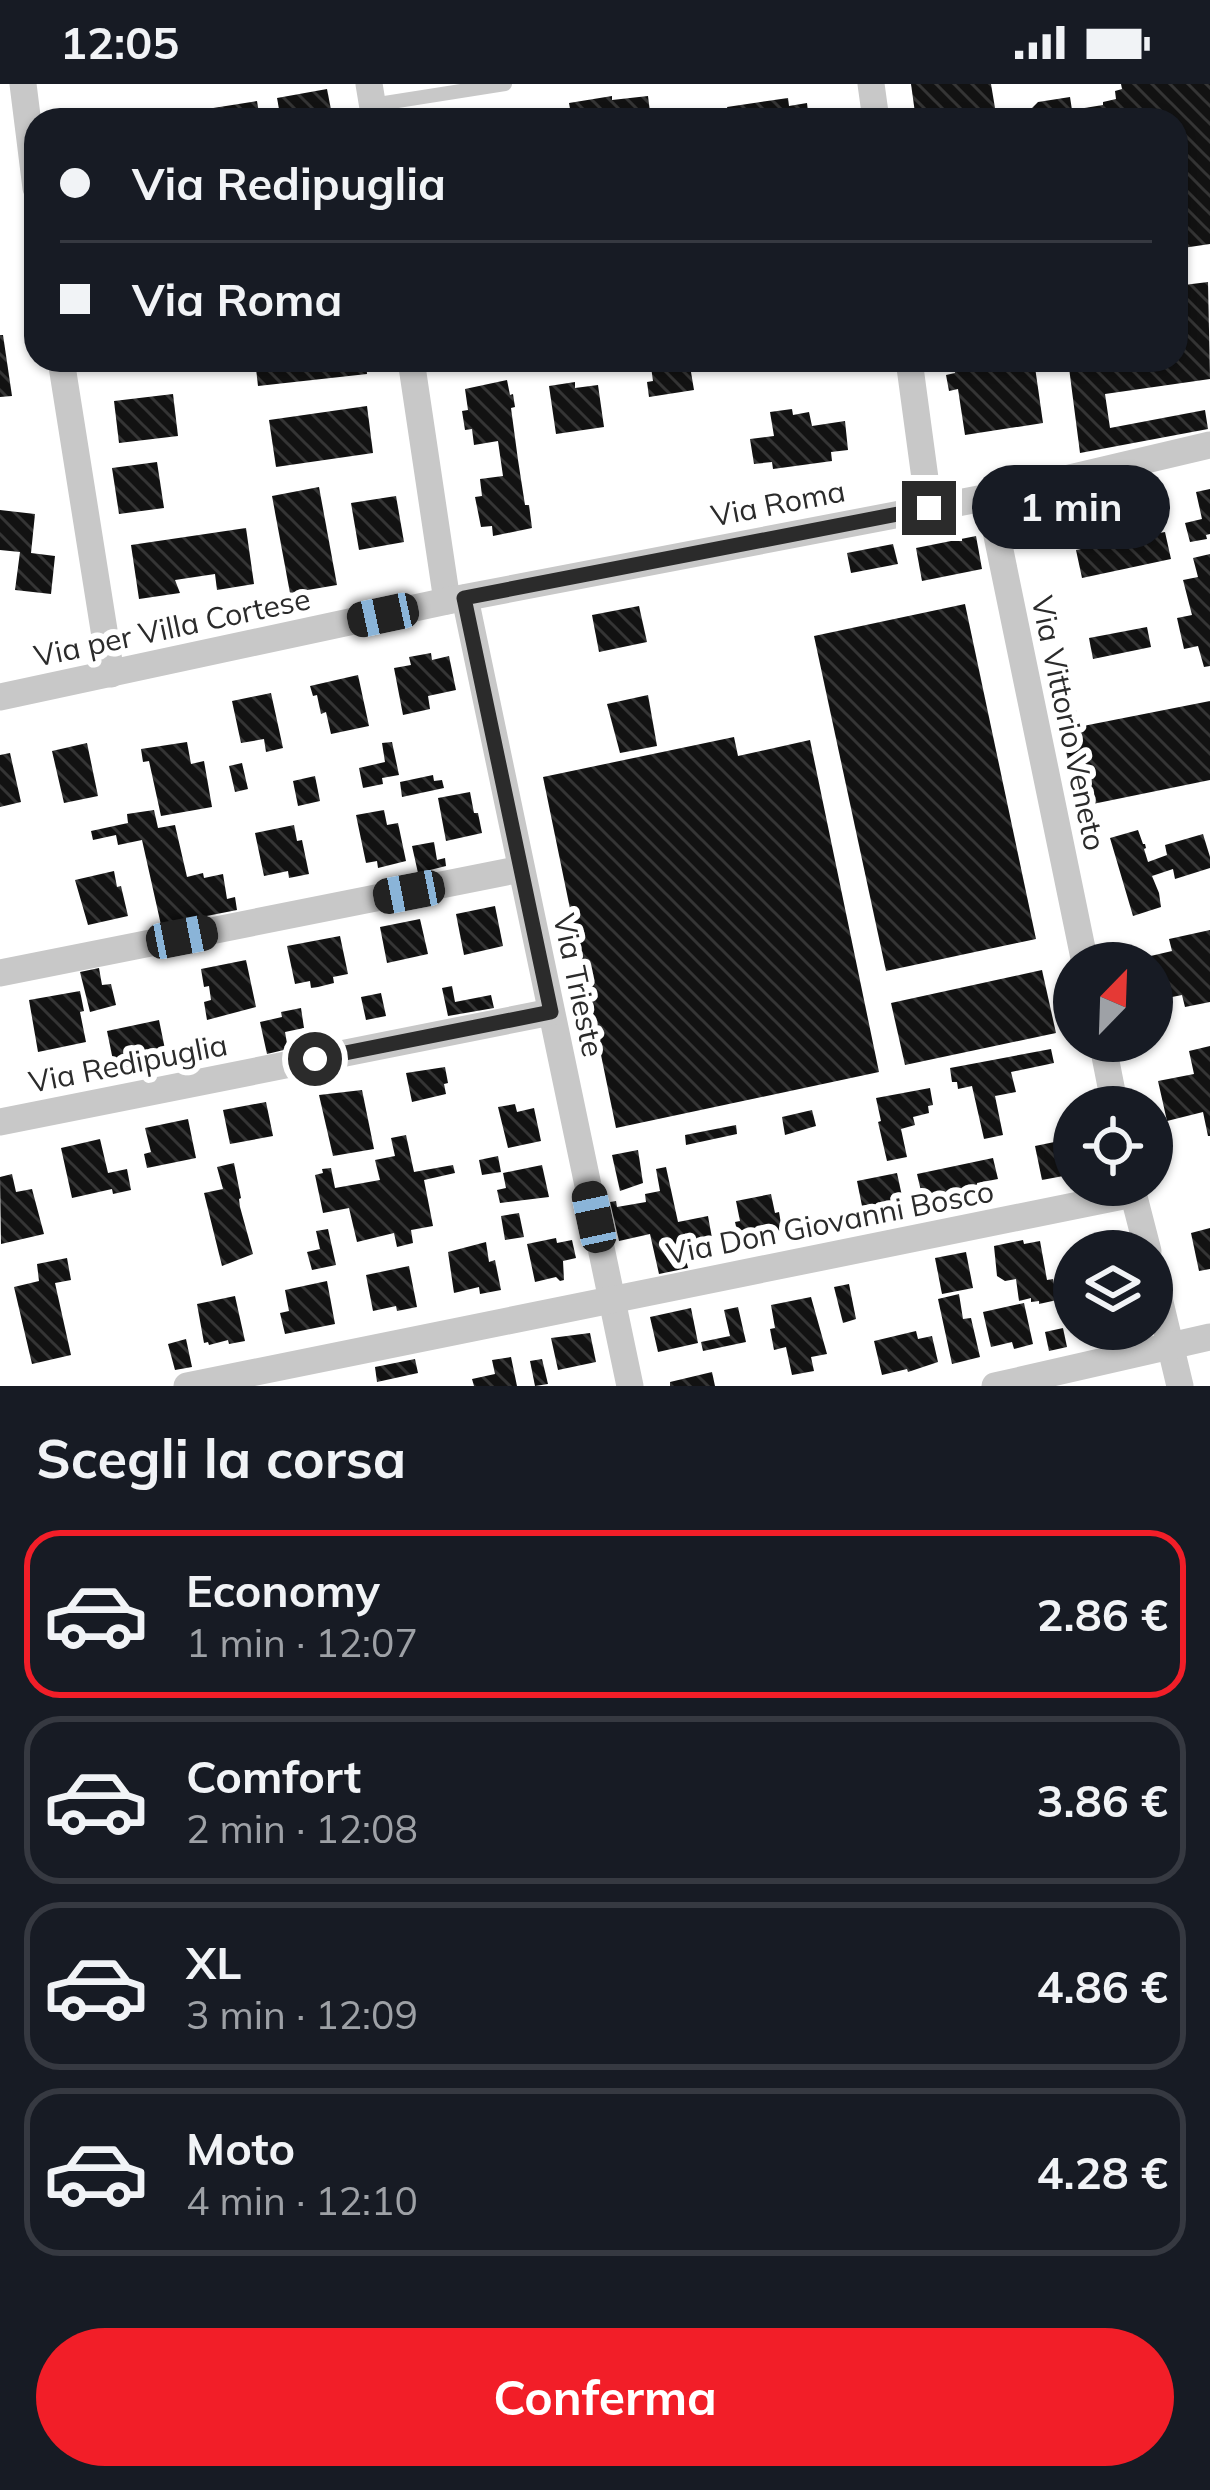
<!DOCTYPE html>
<html lang="it">
<head>
<meta charset="utf-8">
<style>
  :root { --surface:#171b24; --page:#242831; --text:#f1f3f6; --muted:#9ea1a6; --line:#363941; --accent:#f21e28 }
  body { margin:0; font-family:Mulish,sans-serif; background:var(--page); color:var(--text); height:100vh; display:flex; flex-direction:column; font-size:45px; white-space:nowrap }
  * { box-sizing:border-box; margin:0 }
  p { font-size:39px; color:var(--muted) }
  .icon { flex:none; width:66px; height:66px; fill:none; stroke:currentColor; stroke-width:2; stroke-linecap:round; stroke-linejoin:round }
  .map { position:relative; height:1302px; overflow:hidden }
  .details { display:flex; flex-direction:column; background:var(--surface); flex:1 }
  .details>* { flex:none }
  .guide { position:absolute; left:24px; top:24px; width:1164px; height:264px; border-radius:36px; box-shadow:0 3px 9px #0004; display:grid; align-content:center; height:264px; padding:0 36px; background:var(--surface) }
  .needle { width:78px; rotate:23deg }
  .controls { position:absolute; left:1053px; top:858px; display:grid; gap:24px }
  .controls a { display:grid; place-items:center; width:120px; height:120px; border-radius:50%; background:var(--surface); box-shadow:0 3px 9px #0004; font-size:60px }
  .end { position:absolute; width:54px; height:54px; margin:-27px; border:15px solid #2b2b2b; background:#fff; box-shadow:0 0 0 6px #fff }
  .from { border-radius:50% }
  .bubble { position:absolute; height:84px; border-radius:42px; background:var(--surface); box-shadow:0 3px 9px #0004; font-size:39px; font-weight:700; line-height:84px; text-align:center }
  .car { position:absolute; width:36px; height:72px; margin:-36px -18px; border-radius:15px; box-shadow:0 0 9px 3px #0007; background:linear-gradient(#222 24%,#8ab4d8 0 40%,#222 0 76%,#8ab4d8 0 86%,#222 0) }
  .guide b { display:flex; align-items:center; gap:42px; height:114px; font-size:45px }
  .guide b+b { border-top:3px solid var(--line) }
  .guide i { width:30px; height:30px; background:var(--text) }
  ul { padding:0; list-style:none }
  li { display:flex; align-items:center; gap:36px; height:168px; margin:0 24px 18px; padding:0 12px; border:6px solid var(--line); border-radius:36px }
  li div { flex:1 }
  li b { display:block; font-size:45px }
  li em { font-style:normal; font-weight:700 }
  li.active { border-color:var(--accent) }
  li>.icon { width:108px; height:108px; stroke-width:1.5 }
  h2 { padding:0 36px; font-size:54px; line-height:144px }
  .cta { display:flex; gap:24px; margin-top:auto; padding:24px 36px }
  .cta a { flex:1; height:138px; border-radius:72px; background:var(--accent); color:#fff; font-size:48px; font-weight:700; line-height:138px; text-align:center }
  .status { display:flex; justify-content:space-between; align-items:center; height:84px; padding:0 60px; background:var(--surface); direction:ltr }
  .status svg { height:33px; fill:currentColor }
  .map>svg:first-child { display:block }
  .building { fill:url(#building-back-hatch) }
  .lines { fill:none; stroke-linecap:round; stroke-linejoin:round }
  .lane { stroke:#c8c8c8; stroke-width:14 }
  .street { stroke:#c8c8c8; stroke-width:27 }
  .route { stroke:#2b2b2b; stroke-width:15 }
  .labels { text-anchor:middle; dominant-baseline:central; stroke-width:12; stroke-linejoin:round; paint-order:stroke }
  .street-label { font-size:30px; fill:#2b2b2b; stroke:#fff }
</style>
</head>
<body>
<div class="status"><b>12:05</b><svg viewBox="0 0 49 12"><path d="M0 12V9h3v3zM5 12V6h3v6zM10 12V3h3v9zM15 12V0h3v12zM26 1h20v11H26zM47 4h2v5h-2z"/></svg></div>
<div class="map">
<svg width="1210" height="1302" viewBox="0 0 1210 1302">
  <defs>
    <pattern id="building-back-hatch" width="6" height="6" patternUnits="userSpaceOnUse" patternTransform="scale(3)"><rect width="6" height="6" fill="#121212"/><path d="M-1 5l2 2M0 0l6 6M5-1l2 2" fill="none" stroke="#353535"/></pattern>
  </defs>
  <rect width="100%" height="100%" fill="#fff"/>
  <!-- building -->
  <g class="building">
    <polygon points="911,0 991,0 997,36 916,36"/>
    <polygon points="1121,0 1210,0 1210,160 1176,165 1176,36 1033,36 1031,25 1038,18 1070,13 1072,26 1103,21 1103,18 1116,15 1115,7 1122,5"/>
    <polygon points="327,5 333,36 281,36 277,14"/>
    <polygon points="612,12 612,16 648,12 651,36 572,36 569,19"/>
    <polygon points="788,14 789,22 807,19 809,36 718,36 718,33 728,32 727,23"/>
    <polygon points="257,17 260,36 208,36 207,25"/>
    <polygon points="1208,198 1210,295 1105,310 1110,344 1205,326 1208,345 1080,369 1068,276 1176,276 1176,202"/>
    <polygon points="0,251 3,251 12,312 0,313"/>
    <polygon points="107,276 155,276 155,279 108,285"/>
    <polygon points="255,276 366,276 367,290 258,302"/>
    <polygon points="650,276 689,276 694,306 649,313 647,298 653,297"/>
    <polygon points="953,276 1034,276 1043,339 965,351 958,305 949,307 946,291 955,289"/>
    <polygon points="507,296 510,311 513,310 515,323 511,324 518,376 525,421 529,421 532,444 493,452 492,442 481,443 475,413 482,412 480,395 503,392 498,357 474,361 472,345 465,346 462,327 468,326 465,305"/>
    <polygon points="575,298 575,304 598,301 604,343 556,350 549,302"/>
    <polygon points="173,310 178,352 119,359 114,317"/>
    <polygon points="367,322 373,369 276,383 269,336"/>
    <polygon points="792,325 793,331 809,328 812,342 845,337 848,366 831,368 832,377 810,380 773,385 772,378 754,380 750,355 774,352 770,328"/>
    <polygon points="157,378 164,424 119,430 112,384"/>
    <polygon points="319,403 337,501 290,509 272,412"/>
    <polygon points="1210,405 1210,450 1206,451 1207,455 1190,458 1185,439 1202,435 1196,408"/>
    <polygon points="396,412 404,458 359,466 351,419"/>
    <polygon points="0,426 35,430 31,469 55,472 51,510 15,506 20,468 0,466"/>
    <polygon points="1144,437 1146,443 1158,441 1159,449 1165,448 1171,475 1082,494 1076,466 1086,464 1085,456 1098,453 1097,447"/>
    <polygon points="246,444 254,500 217,506 215,490 175,496 180,509 139,515 131,461"/>
    <polygon points="976,452 982,485 922,497 916,464"/>
    <polygon points="893,460 898,480 851,489 847,469"/>
    <polygon points="1210,470 1210,582 1204,583 1198,562 1184,565 1177,534 1192,531 1183,496 1198,493 1193,474"/>
    <polygon points="965,520 1036,855 886,887 814,552"/>
    <polygon points="639,522 647,558 599,568 592,531"/>
    <polygon points="1147,543 1151,563 1093,575 1089,554"/>
    <polygon points="431,569 432,576 449,572 456,606 428,612 430,625 403,631 394,584 411,581 409,573"/>
    <polygon points="358,591 369,642 331,650 326,628 321,630 317,611 313,612 310,602"/>
    <polygon points="271,609 283,664 266,668 264,655 241,659 232,617"/>
    <polygon points="648,611 657,662 620,669 607,620"/>
    <polygon points="1210,617 1210,696 1078,723 1058,630 1076,626 1078,643"/>
    <polygon points="734,653 738,672 810,656 879,988 616,1044 601,971 591,973 589,961 598,959 593,933 583,935 575,895 584,893 543,693"/>
    <polygon points="187,658 191,680 204,677 212,723 161,732 149,677 143,678 141,665"/>
    <polygon points="392,658 399,691 382,694 383,700 363,704 359,684 385,678 382,659"/>
    <polygon points="87,659 98,712 64,719 52,667"/>
    <polygon points="10,669 21,718 0,723 0,671"/>
    <polygon points="242,679 248,705 235,708 229,682"/>
    <polygon points="433,691 434,697 442,696 444,704 402,713 400,698"/>
    <polygon points="315,692 320,717 298,722 293,697"/>
    <polygon points="470,708 474,729 478,729 482,749 446,757 438,714"/>
    <polygon points="154,726 158,744 175,741 187,793 203,789 204,794 223,790 227,815 235,813 237,826 161,841 142,756 118,761 116,751 93,756 91,747 128,739 127,730"/>
    <polygon points="384,726 387,741 398,739 406,777 378,784 377,777 366,779 356,731"/>
    <polygon points="294,741 297,757 302,756 309,790 289,794 288,787 264,792 255,749"/>
    <polygon points="1138,746 1143,760 1145,760 1146,764 1144,765 1148,778 1167,771 1165,761 1203,750 1210,773 1210,784 1175,795 1173,785 1152,792 1159,809 1161,823 1133,832 1110,754"/>
    <polygon points="434,758 437,776 445,774 446,782 418,789 412,762"/>
    <polygon points="114,787 117,803 121,802 128,832 88,841 75,796"/>
    <polygon points="495,822 503,862 464,871 456,830"/>
    <polygon points="420,835 428,870 387,879 380,843"/>
    <polygon points="1210,846 1210,918 1185,923 1182,911 1152,917 1152,879 1143,879 1142,874 1172,867 1169,855"/>
    <polygon points="340,852 348,890 333,893 334,899 318,903 311,904 310,897 295,900 287,862"/>
    <polygon points="246,876 256,923 207,936 204,918 211,916 209,902 204,903 201,885"/>
    <polygon points="99,884 102,901 111,900 116,921 90,928 80,888"/>
    <polygon points="1042,886 1056,949 905,981 891,919"/>
    <polygon points="452,902 455,918 491,911 494,924 448,932 442,904"/>
    <polygon points="80,907 84,927 80,928 86,958 38,968 29,916"/>
    <polygon points="381,909 386,932 366,936 361,913"/>
    <polygon points="301,924 304,944 285,948 288,965 267,970 260,938 282,933 281,928"/>
    <polygon points="159,936 167,975 115,986 107,947"/>
    <polygon points="1210,962 1210,1052 1208,1052 1203,1028 1167,1037 1158,997 1194,990 1189,967"/>
    <polygon points="1051,965 1054,979 1011,988 1016,1008 995,1012 1003,1051 984,1055 972,1002 958,1005 957,998 952,998 950,984"/>
    <polygon points="445,983 448,999 444,1000 446,1010 412,1018 406,989"/>
    <polygon points="930,1004 933,1021 928,1022 929,1029 913,1033 915,1041 901,1045 907,1073 887,1077 878,1038 881,1037 876,1014"/>
    <polygon points="362,1006 374,1065 333,1072 319,1011"/>
    <polygon points="266,1018 273,1052 230,1060 223,1026"/>
    <polygon points="515,1020 517,1028 534,1024 541,1057 508,1064 498,1023"/>
    <polygon points="812,1026 816,1042 785,1051 782,1033"/>
    <polygon points="188,1035 196,1074 147,1084 144,1070 151,1068 145,1044"/>
    <polygon points="736,1041 737,1050 686,1061 685,1051"/>
    <polygon points="406,1051 414,1088 453,1081 455,1089 424,1096 433,1142 411,1146 413,1159 397,1163 394,1149 357,1158 349,1124 323,1129 315,1091 323,1089 322,1085 331,1084 335,1104 380,1096 375,1076 395,1072 391,1054"/>
    <polygon points="1074,1054 1074,1090 1042,1096 1035,1062"/>
    <polygon points="100,1055 108,1089 127,1085 131,1106 113,1110 112,1105 72,1114 61,1064"/>
    <polygon points="638,1066 643,1099 620,1107 612,1071"/>
    <polygon points="498,1072 501,1088 482,1091 479,1076"/>
    <polygon points="993,1074 998,1095 977,1099 979,1110 925,1124 917,1090"/>
    <polygon points="234,1079 241,1114 239,1115 240,1123 253,1170 222,1182 204,1109 223,1105 217,1083"/>
    <polygon points="542,1081 549,1113 500,1119 497,1106 506,1104 503,1089"/>
    <polygon points="666,1083 678,1138 708,1132 714,1165 697,1169 695,1161 683,1163 688,1184 659,1190 650,1150 619,1157 610,1118 616,1117 617,1123 646,1118 645,1110 660,1107 656,1085"/>
    <polygon points="897,1089 905,1126 864,1132 857,1097"/>
    <polygon points="12,1090 16,1108 32,1105 44,1150 1,1160 0,1093"/>
    <polygon points="771,1110 775,1129 779,1128 782,1146 739,1155 735,1138 740,1137 736,1117"/>
    <polygon points="519,1129 524,1153 505,1156 501,1132"/>
    <polygon points="1210,1144 1210,1185 1199,1187 1191,1149"/>
    <polygon points="328,1145 336,1181 312,1186 307,1168 320,1165 316,1147"/>
    <polygon points="556,1154 557,1159 572,1156 576,1174 563,1177 564,1196 560,1197 556,1193 535,1198 527,1160"/>
    <polygon points="1023,1156 1024,1160 1040,1157 1047,1196 1053,1195 1057,1216 1039,1220 1039,1217 1031,1218 1031,1214 1019,1217 1016,1195 1005,1197 997,1192 994,1162"/>
    <polygon points="486,1158 489,1178 495,1176 501,1206 480,1210 479,1203 454,1209 448,1168"/>
    <polygon points="966,1168 973,1204 942,1210 935,1174"/>
    <polygon points="67,1174 71,1196 55,1199 71,1271 32,1280 14,1203 39,1197 37,1180"/>
    <polygon points="409,1182 417,1223 397,1227 396,1222 373,1227 366,1191"/>
    <polygon points="327,1197 335,1240 285,1250 280,1229 289,1227 285,1206"/>
    <polygon points="849,1200 856,1235 843,1239 834,1203"/>
    <polygon points="959,1210 963,1235 971,1234 980,1273 952,1280 938,1215"/>
    <polygon points="235,1212 245,1257 229,1260 228,1256 209,1261 208,1258 204,1259 197,1220"/>
    <polygon points="811,1213 827,1270 811,1273 814,1287 792,1291 786,1263 774,1266 770,1245 775,1244 771,1221"/>
    <polygon points="1024,1219 1033,1260 1014,1265 1012,1258 991,1263 983,1228"/>
    <polygon points="738,1223 746,1258 703,1267 701,1258 730,1252 724,1226"/>
    <polygon points="691,1224 698,1259 658,1268 650,1233"/>
    <polygon points="1063,1244 1067,1263 1049,1267 1045,1248"/>
    <polygon points="916,1247 918,1255 932,1252 938,1278 908,1288 907,1285 882,1291 874,1257"/>
    <polygon points="590,1249 596,1278 558,1286 551,1254"/>
    <polygon points="186,1255 192,1283 175,1286 168,1260"/>
    <polygon points="511,1273 517,1302 474,1302 472,1295 495,1290 492,1276"/>
    <polygon points="415,1275 418,1289 377,1298 375,1283"/>
    <polygon points="542,1275 548,1300 535,1302 530,1277"/>
    <polygon points="712,1288 715,1302 670,1302 670,1298"/>
  </g>
  <g class="lines">
    <!-- lane -->
    <polyline class="lane" points="372,21 505,0"/>
    <!-- street -->
    <g class="street">
      <polyline points="23,0 36,104"/>
      <polyline points="369,0 375,36"/>
      <polyline points="871,0 876,36"/>
      <polyline points="61,276 111,590"/>
      <polyline points="411,276 447,517"/>
      <polyline points="909,276 929,424"/>
      <polyline points="989,413 1085,879"/>
      <polyline points="465,514 630,1302"/>
      <polyline points="0,613 447,517 989,413 1210,361"/>
      <polyline points="0,889 521,785"/>
      <polyline points="1102,957 1115,1023"/>
      <polyline points="0,1038 551,928"/>
      <polyline points="1131,1101 1148,1167"/>
      <polyline points="1152,1185 1180,1302"/>
      <polyline points="187,1302 1133,1110"/>
      <polyline points="995,1302 1210,1253"/>
    </g>
  </g>
  <g class="lines">
    <!-- route -->
    <polyline class="route" points="315,975 551,928 464,514 929,424"/>
  </g>
  <g class="labels">
    <!-- street labels -->
    <g class="street-label">
      <text transform="translate(778 419) rotate(-11)">Via Roma</text>
      <text transform="translate(172 543) rotate(-12)">Via per Villa Cortese</text>
      <text transform="translate(1069 639) rotate(78)">Via Vittorio Veneto</text>
      <text transform="translate(579 901) rotate(78)">Via Trieste</text>
      <text transform="translate(128 979) rotate(-11)">Via Redipuglia</text>
      <text transform="translate(830 1138) rotate(-11)">Via Don Giovanni Bosco</text>
    </g>
  </g>
</svg>
<div class="controls">
<a><svg class="needle" viewBox="-14 -14 28 28"><path d="M0-13l5 13h-10z" fill="#e53935"/><path d="M0 13l5-13h-10z" fill="#9ea1a6"/></svg></a>
<a><svg class="icon" aria-label="locate" viewBox="0 0 24 24"><circle cx="12" cy="12" r="6"/><path d="M12 2v4M12 18v4M2 12h4M18 12h4"/></svg></a>
<a><svg class="icon" aria-label="layers" viewBox="0 0 24 24"><path d="M12 4l9 5-9 5-9-5zM3 14l9 5 9-5"/></svg></a>
</div>
<i class="end from" style="left:315px;top:975px"></i>
<i class="end" style="left:929px;top:424px"></i>
<div class="bubble" style="left:972px;top:381px;width:198px">1 min</div>
<i class="car" style="left:383px;top:531px;rotate:258deg"></i>
<i class="car" style="left:409px;top:808px;rotate:259deg"></i>
<i class="car" style="left:182px;top:853px;rotate:79deg"></i>
<i class="car" style="left:594px;top:1133px;rotate:348deg"></i>
<div class="guide">
<b><i class="from"></i>Via Redipuglia</b>
<b><i></i>Via Roma</b>
</div>
</div>
<section class="details">
<h2>Scegli la corsa</h2>
<ul>
<li class="active"><svg class="icon" aria-label="car" viewBox="0 0 24 24"><path d="M5 17H2v-5l4-1 3-4h7l3 4 3 1v5h-3M9 17h6M6 11h13"/><circle cx="7" cy="17" r="2"/><circle cx="17" cy="17" r="2"/></svg><div><b>Economy</b><p>1 min · 12:07</p></div><em>2.86 €</em></li>
<li><svg class="icon" aria-label="car" viewBox="0 0 24 24"><path d="M5 17H2v-5l4-1 3-4h7l3 4 3 1v5h-3M9 17h6M6 11h13"/><circle cx="7" cy="17" r="2"/><circle cx="17" cy="17" r="2"/></svg><div><b>Comfort</b><p>2 min · 12:08</p></div><em>3.86 €</em></li>
<li><svg class="icon" aria-label="car" viewBox="0 0 24 24"><path d="M5 17H2v-5l4-1 3-4h7l3 4 3 1v5h-3M9 17h6M6 11h13"/><circle cx="7" cy="17" r="2"/><circle cx="17" cy="17" r="2"/></svg><div><b>XL</b><p>3 min · 12:09</p></div><em>4.86 €</em></li>
<li><svg class="icon" aria-label="car" viewBox="0 0 24 24"><path d="M5 17H2v-5l4-1 3-4h7l3 4 3 1v5h-3M9 17h6M6 11h13"/><circle cx="7" cy="17" r="2"/><circle cx="17" cy="17" r="2"/></svg><div><b>Moto</b><p>4 min · 12:10</p></div><em>4.28 €</em></li>
</ul>
<div class="cta"><a>Conferma</a></div>
</section>
</body>
</html>
